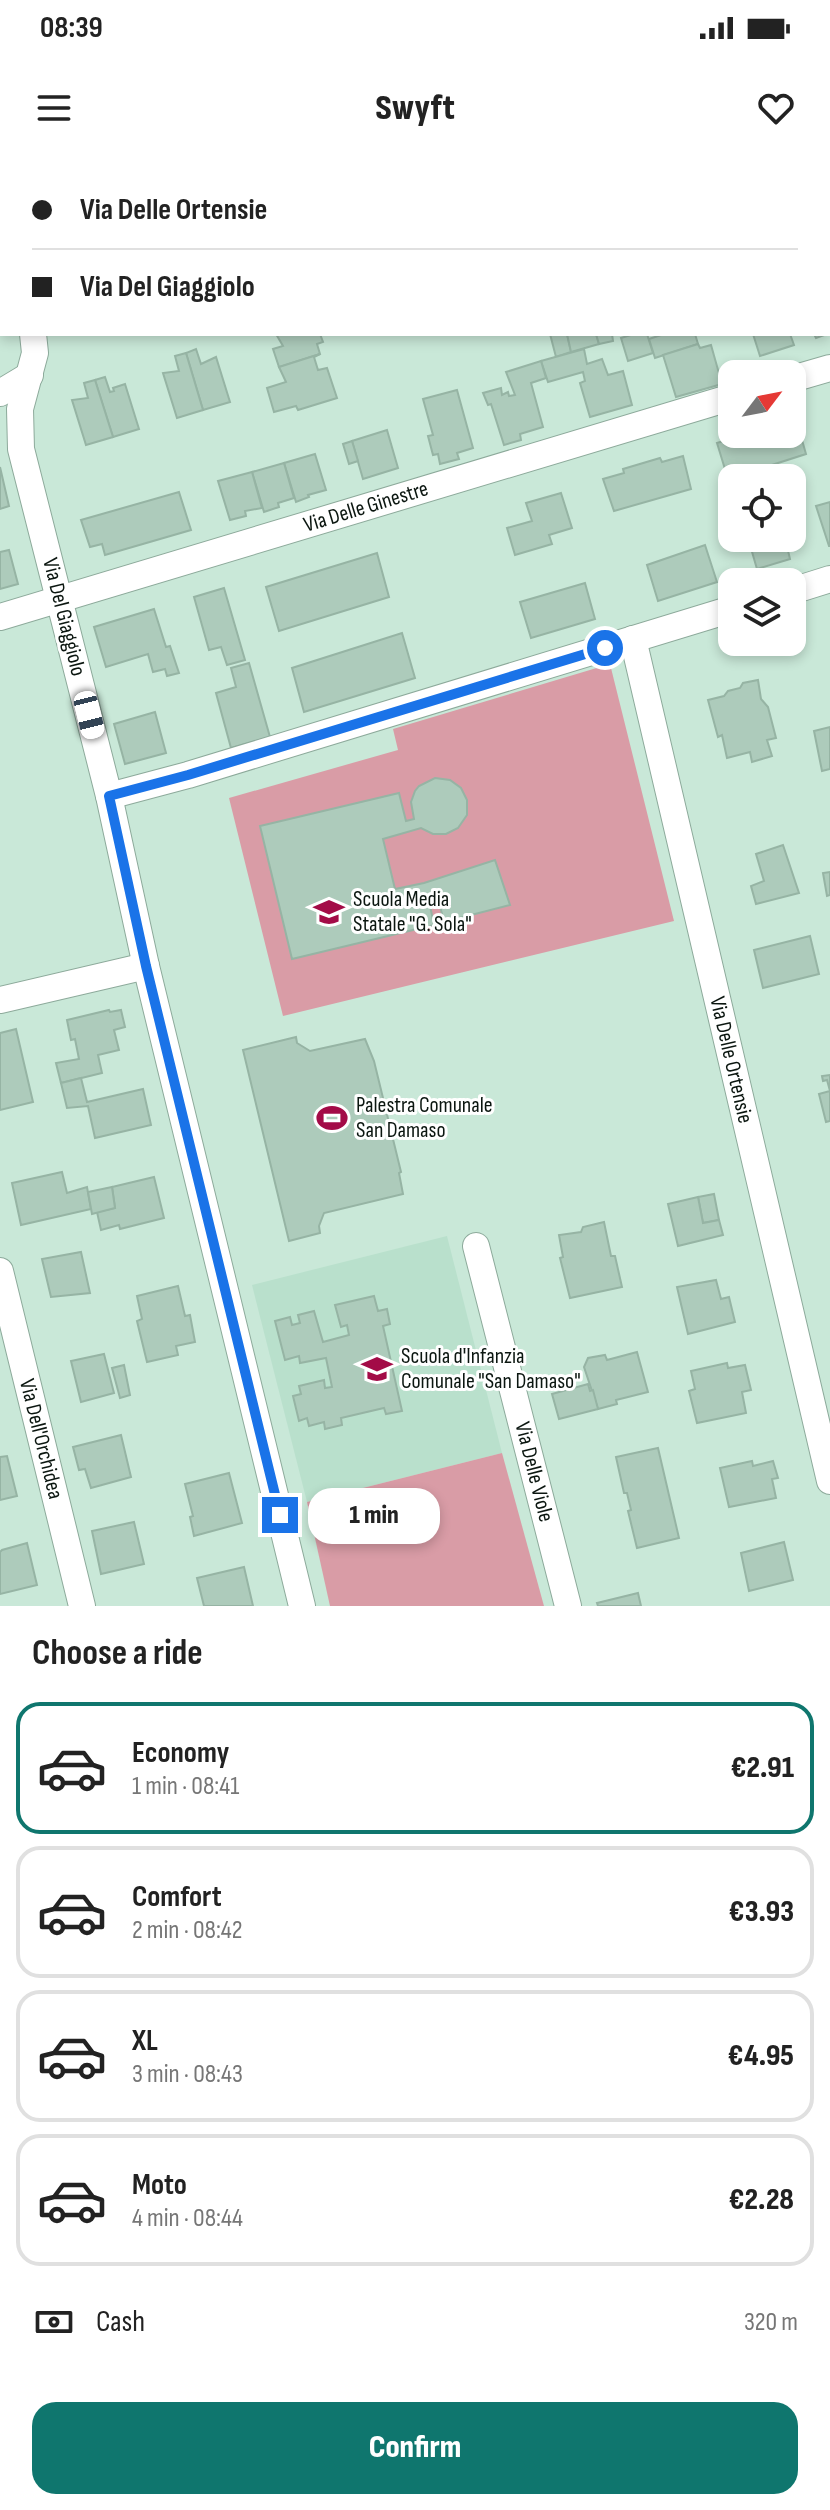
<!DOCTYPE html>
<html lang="en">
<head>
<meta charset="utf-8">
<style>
  :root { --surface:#fff; --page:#f2f2f2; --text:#222; --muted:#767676; --line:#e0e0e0; --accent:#0f766e }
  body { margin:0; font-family:"Sofia Sans Condensed",sans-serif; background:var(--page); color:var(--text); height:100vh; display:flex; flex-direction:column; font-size:30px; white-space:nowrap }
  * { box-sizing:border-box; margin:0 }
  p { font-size:26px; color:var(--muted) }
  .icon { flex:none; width:44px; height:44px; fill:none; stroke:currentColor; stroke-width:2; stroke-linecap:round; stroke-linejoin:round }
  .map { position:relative; height:1446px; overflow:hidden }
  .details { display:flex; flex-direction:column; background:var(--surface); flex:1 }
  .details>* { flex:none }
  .guide { position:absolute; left:0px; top:0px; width:830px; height:176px; box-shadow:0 4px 12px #0003; display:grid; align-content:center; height:176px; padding:0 32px; background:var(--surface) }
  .needle { width:52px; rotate:58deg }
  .fabs { position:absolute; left:718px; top:200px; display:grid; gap:16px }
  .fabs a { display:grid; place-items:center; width:88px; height:88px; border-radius:16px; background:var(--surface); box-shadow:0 4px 12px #0003; font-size:40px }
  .end { position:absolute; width:36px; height:36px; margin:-18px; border:10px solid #1a73e8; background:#fff; box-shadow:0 0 0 4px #fff }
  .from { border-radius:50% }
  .bubble { position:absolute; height:56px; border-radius:24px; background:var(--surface); box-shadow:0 4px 12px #0003; font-size:26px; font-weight:800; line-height:56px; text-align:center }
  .car { position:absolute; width:24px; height:48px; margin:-24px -12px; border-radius:10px; box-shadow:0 0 6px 2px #0007; background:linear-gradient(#fff 24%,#345 0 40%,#fff 0 76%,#345 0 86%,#fff 0) }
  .guide b { display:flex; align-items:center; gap:28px; height:76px; font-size:30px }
  .guide b+b { border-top:2px solid var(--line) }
  .guide i { width:20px; height:20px; background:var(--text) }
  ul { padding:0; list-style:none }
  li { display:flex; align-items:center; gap:24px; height:132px; margin:0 16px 12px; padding:0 16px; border:4px solid var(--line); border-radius:24px }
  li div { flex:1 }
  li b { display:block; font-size:30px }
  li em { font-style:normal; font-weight:800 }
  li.active { border-color:var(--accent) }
  li>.icon { width:72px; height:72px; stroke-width:1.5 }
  h2 { padding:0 32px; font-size:36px; line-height:96px }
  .pay { display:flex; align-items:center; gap:20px; height:88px; padding:0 32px; font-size:30px }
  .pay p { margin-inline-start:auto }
  .action { display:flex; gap:16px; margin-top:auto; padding:16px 32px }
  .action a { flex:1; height:92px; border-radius:24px; background:var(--accent); color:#fff; font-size:32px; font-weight:800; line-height:92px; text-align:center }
  .status { display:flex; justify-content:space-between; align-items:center; height:56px; padding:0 40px; background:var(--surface); direction:ltr }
  .status svg { height:22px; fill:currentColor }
  header { display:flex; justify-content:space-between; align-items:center; height:104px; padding:0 32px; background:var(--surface); font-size:36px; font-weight:800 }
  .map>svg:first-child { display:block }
  .built { fill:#b9e0cc }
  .green { fill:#d99ca6 }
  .building { fill:#adcbbb; stroke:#96b4a4; stroke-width:2 }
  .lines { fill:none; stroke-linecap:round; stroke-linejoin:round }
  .minor-casing { stroke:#8daa9b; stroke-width:28 }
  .minor { stroke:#fff; stroke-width:26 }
  .route { stroke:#1a73e8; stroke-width:10 }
  .labels { text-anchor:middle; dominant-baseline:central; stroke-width:6; stroke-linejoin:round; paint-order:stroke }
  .street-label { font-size:22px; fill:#0b1610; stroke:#fff }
  .poi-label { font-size:22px; fill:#0b1610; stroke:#fff; text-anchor:start }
</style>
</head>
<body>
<div class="status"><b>08:39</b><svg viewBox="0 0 49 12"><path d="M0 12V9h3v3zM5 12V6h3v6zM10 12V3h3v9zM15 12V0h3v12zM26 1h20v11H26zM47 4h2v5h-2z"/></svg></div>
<header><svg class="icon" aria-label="menu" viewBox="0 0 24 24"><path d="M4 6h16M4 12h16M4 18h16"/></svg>Swyft<svg class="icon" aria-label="heart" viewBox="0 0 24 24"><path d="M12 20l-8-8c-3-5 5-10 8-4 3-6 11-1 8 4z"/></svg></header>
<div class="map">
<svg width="830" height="1446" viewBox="0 0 830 1446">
  <rect width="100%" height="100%" fill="#c9e8d8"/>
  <!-- built -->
  <polygon class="built" points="447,1076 502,1293 307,1342 252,1125"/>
  <!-- green -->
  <g class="green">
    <polygon points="610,504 674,761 283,856 229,638 398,590 393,569"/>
    <polygon points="502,1293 544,1446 330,1446 307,1342"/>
  </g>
  <!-- building -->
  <g class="building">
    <polygon points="588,0 643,0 644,2 588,2"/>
    <polygon points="830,122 830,173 816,178 814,174 828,174"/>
    <polygon points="276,174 320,174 323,182 317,184 320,194 279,207 273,189 283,186"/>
    <polygon points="550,174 567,174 571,192 556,197"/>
    <polygon points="567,174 596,174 599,184 571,192"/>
    <polygon points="596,174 612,174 613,181 599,184"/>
    <polygon points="634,174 647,174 653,193 628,201 621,178"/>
    <polygon points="664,174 695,174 698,184 655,198 649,179"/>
    <polygon points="753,174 790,174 794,185 760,196"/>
    <polygon points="698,184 700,188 711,185 722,224 676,237 663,195"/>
    <polygon points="196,189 201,204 216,197 230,242 203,250 186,193"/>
    <polygon points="584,189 587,204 602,199 608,215 623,211 632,245 590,257 580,223 585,221 583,212 548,222 541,201"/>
    <polygon points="186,193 203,250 177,258 163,213 179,211 175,196"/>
    <polygon points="320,194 314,197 318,210 327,208 337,238 298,250 296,246 274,252 267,228 286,222 279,207"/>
    <polygon points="541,201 546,218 531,223 543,267 520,274 521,280 504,285 491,244 488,245 483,233 501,228 502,235 508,232 509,236 515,235 506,212"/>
    <polygon points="105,217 110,232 114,231 113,228 125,224 139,269 113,277 95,220"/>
    <polygon points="95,220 113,277 86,285 72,240 88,238 84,223"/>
    <polygon points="457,230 473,288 457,293 459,299 440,304 438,294 433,295 428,276 433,275 423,239"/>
    <polygon points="796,259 806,294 728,319 717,283 747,274 792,274 792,260"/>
    <polygon points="387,270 398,308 363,319 352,281"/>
    <polygon points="352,281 358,301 349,304 343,284"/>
    <polygon points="315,294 326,330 308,335 309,337 296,342 284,303"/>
    <polygon points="683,296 691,329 614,351 603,319 624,313 623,309 660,298 662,302"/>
    <polygon points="284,303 294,338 278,343 279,347 264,352 252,312"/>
    <polygon points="0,307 9,346 0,349"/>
    <polygon points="252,312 262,348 245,351 246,356 230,360 218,321"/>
    <polygon points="179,332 191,370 105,395 102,384 90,387 81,360"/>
    <polygon points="561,333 572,368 549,375 552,384 515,395 507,368 532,361 526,343"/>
    <polygon points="830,342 830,386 829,386 816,346"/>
    <polygon points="748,378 785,378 790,399 757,409"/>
    <polygon points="705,385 717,422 658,441 647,405"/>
    <polygon points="9,390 18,424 0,429 0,392"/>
    <polygon points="377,393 389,437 279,471 266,427"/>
    <polygon points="585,423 595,459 531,478 520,442"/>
    <polygon points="224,428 245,500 227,505 221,487 209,490 194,437"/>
    <polygon points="154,449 166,487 170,486 179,513 167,516 165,509 153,512 148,494 106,507 94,467"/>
    <polygon points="402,473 415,518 304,552 292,508"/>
    <polygon points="249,503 270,577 231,588 216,533 236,527 231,508"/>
    <polygon points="758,520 761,539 768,547 776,578 767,580 772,596 752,602 750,592 727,598 722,575 718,577 708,540 724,536 728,531 740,528 743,523"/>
    <polygon points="155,552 166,593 125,604 114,564"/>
    <polygon points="830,567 830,609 822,611 814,571"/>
    <polygon points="435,618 450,620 461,628 467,640 467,655 458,668 446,674 433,674 421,668 383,679 395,729 424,723 495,700 510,745 444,762 437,734 428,736 434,765 292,799 260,666 399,633 406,661 414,659 411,642 415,631 419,626"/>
    <polygon points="783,685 799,733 756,744 751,726 764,721 756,694"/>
    <polygon points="830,712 830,735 827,736 823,713"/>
    <polygon points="810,776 819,814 763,828 754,790"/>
    <polygon points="109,850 110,852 121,850 125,867 114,870 119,890 98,895 102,913 61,923 56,903 79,899 75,879 71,880 67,860"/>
    <polygon points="16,869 33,942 0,950 0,873"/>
    <polygon points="296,877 297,883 310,891 365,879 374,901 401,1012 399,1013 403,1034 324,1053 319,1066 320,1073 289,1081 243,890"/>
    <polygon points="830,915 830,961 826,962 819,934 830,931 827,920 823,921 822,916"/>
    <polygon points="81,918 87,942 143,929 151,965 95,978 88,946 67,948 61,923"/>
    <polygon points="62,1012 67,1033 87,1027 91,1049 21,1065 12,1023"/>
    <polygon points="154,1017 164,1058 120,1069 119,1065 101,1070 97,1052 115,1048 112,1027"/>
    <polygon points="112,1027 115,1048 92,1054 88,1032"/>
    <polygon points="714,1034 719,1060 703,1063 698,1037"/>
    <polygon points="698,1037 703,1063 719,1060 723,1075 678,1086 668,1044"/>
    <polygon points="604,1062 611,1096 615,1096 622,1127 570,1138 560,1098 563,1097 559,1075 581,1072 583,1067"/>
    <polygon points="81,1092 90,1133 51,1137 42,1099"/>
    <polygon points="716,1120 721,1139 729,1137 735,1162 688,1174 677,1127"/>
    <polygon points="178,1126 185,1156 190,1155 195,1182 176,1186 178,1195 147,1202 137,1161 142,1159 137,1136"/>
    <polygon points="374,1136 378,1151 387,1149 390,1164 383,1166 402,1251 386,1254 384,1248 341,1258 342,1265 325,1269 324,1262 309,1266 307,1258 299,1261 293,1236 301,1234 299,1226 324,1220 325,1228 332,1227 326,1198 300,1203 299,1196 285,1200 275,1161 290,1157 292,1165 300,1163 298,1155 314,1151 323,1182 349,1175 347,1165 341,1167 335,1145"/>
    <polygon points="637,1192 648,1232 616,1240 617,1244 598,1249 584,1207 588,1198 605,1195 607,1200"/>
    <polygon points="104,1194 114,1233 81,1242 71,1201"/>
    <polygon points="727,1203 728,1208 745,1205 751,1230 742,1232 746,1253 697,1263 689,1231 695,1229 691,1211"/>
    <polygon points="124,1205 130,1235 120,1238 112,1208"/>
    <polygon points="588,1224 590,1231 593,1230 598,1249 559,1259 552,1234"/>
    <polygon points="121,1275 131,1317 91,1328 85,1309 79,1310 73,1287"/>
    <polygon points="658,1288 679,1378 637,1388 628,1351 631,1350 627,1333 624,1333 616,1297"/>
    <polygon points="7,1296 17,1336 0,1340 0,1297"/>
    <polygon points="752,1301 753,1306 773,1301 778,1318 772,1319 776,1338 729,1347 720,1308"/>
    <polygon points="229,1313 242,1363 194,1376 190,1357 193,1356 185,1324"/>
    <polygon points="134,1362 144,1404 101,1414 92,1371"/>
    <polygon points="784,1382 793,1420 749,1431 741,1393"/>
    <polygon points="27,1383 37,1425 0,1434 0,1392 2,1390"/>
    <polygon points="244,1407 253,1446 204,1446 197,1418"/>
    <polygon points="638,1433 641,1446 598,1446 597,1443"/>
  </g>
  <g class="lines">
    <!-- minor casing -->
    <g class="minor-casing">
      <g id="minor">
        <polyline points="828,3 830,3"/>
        <polyline points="0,40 2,48"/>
        <polyline points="33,174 35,193 20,249 21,289 109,636 146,806 302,1446"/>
        <polyline points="792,219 830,208"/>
        <polyline points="0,233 30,215"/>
        <polyline points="792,431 830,419"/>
        <polyline points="0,457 732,237"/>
        <polyline points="633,479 830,1321"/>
        <polyline points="109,636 188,615 732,449"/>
        <polyline points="0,840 146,806"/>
        <polyline points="476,1086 568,1446"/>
        <polyline points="0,1111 82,1446"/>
      </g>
    </g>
    <!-- minor -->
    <use href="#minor" class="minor"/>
  </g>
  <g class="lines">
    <!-- route -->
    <polyline class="route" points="280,1355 146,806 109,636 188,615 605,488"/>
  </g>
  <!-- icons -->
  <defs>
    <g id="school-bare" transform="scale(2.4)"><path d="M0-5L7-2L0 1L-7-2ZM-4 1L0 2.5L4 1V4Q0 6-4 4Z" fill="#a30b47" stroke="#fff" stroke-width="2.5" paint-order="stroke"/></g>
    <g id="stadium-bare" transform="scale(2.4)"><path d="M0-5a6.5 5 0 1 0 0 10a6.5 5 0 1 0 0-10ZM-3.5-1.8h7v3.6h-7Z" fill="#a30b47" stroke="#fff" stroke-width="2.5" paint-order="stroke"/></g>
  </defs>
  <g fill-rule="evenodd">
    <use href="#school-bare" x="329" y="752"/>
    <use href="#stadium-bare" x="332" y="958"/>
    <use href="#school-bare" x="377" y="1209"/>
  </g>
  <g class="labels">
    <!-- street labels -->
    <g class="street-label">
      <text transform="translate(366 347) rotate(-17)">Via Delle Ginestre</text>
      <text transform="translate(64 457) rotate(76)">Via Del Giaggiolo</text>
      <text transform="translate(731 900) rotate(77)">Via Delle Ortensie</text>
      <text transform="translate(41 1279) rotate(76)">Via Dell'Orchidea</text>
      <text transform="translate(534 1312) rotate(76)">Via Delle Viole</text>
    </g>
    <!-- poi labels -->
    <g class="poi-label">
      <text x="353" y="739">Scuola Media<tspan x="353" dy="25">Statale "G. Sola"</tspan></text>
      <text x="356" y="945">Palestra Comunale<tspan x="356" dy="25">San Damaso</tspan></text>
      <text x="401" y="1196">Scuola d'Infanzia<tspan x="401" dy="25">Comunale "San Damaso"</tspan></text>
    </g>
  </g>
</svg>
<div class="fabs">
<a><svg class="needle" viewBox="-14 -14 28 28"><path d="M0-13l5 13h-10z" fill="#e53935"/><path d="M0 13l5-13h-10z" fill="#767676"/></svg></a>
<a><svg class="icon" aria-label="locate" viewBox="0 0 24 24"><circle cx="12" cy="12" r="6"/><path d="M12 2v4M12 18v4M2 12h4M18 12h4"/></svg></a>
<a><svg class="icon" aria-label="layers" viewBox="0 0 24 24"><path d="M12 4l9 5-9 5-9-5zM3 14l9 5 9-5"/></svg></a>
</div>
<i class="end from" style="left:605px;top:488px"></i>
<i class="end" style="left:280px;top:1355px"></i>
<div class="bubble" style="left:308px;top:1328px;width:132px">1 min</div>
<i class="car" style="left:89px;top:555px;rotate:166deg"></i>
<div class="guide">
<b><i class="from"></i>Via Delle Ortensie</b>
<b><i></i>Via Del Giaggiolo</b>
</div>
</div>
<section class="details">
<h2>Choose a ride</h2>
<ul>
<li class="active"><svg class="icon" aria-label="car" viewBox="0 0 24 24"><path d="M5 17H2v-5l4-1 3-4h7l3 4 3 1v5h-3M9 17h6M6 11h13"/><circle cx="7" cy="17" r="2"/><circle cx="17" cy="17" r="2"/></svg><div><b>Economy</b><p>1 min · 08:41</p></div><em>€2.91</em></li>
<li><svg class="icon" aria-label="car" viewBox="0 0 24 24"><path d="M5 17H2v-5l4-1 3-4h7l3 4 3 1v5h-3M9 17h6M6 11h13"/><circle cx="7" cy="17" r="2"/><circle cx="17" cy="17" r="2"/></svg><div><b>Comfort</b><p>2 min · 08:42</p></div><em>€3.93</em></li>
<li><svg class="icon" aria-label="car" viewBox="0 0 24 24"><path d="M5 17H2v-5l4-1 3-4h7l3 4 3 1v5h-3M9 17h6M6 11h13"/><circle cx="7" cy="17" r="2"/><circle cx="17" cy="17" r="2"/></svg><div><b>XL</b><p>3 min · 08:43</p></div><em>€4.95</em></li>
<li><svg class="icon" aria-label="car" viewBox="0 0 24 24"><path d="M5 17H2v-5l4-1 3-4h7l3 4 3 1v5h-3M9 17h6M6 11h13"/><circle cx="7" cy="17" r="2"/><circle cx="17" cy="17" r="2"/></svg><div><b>Moto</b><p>4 min · 08:44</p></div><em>€2.28</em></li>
</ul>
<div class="pay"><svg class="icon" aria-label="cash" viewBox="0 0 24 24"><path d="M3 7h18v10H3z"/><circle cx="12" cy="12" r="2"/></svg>Cash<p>320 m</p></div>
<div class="action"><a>Confirm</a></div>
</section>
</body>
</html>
